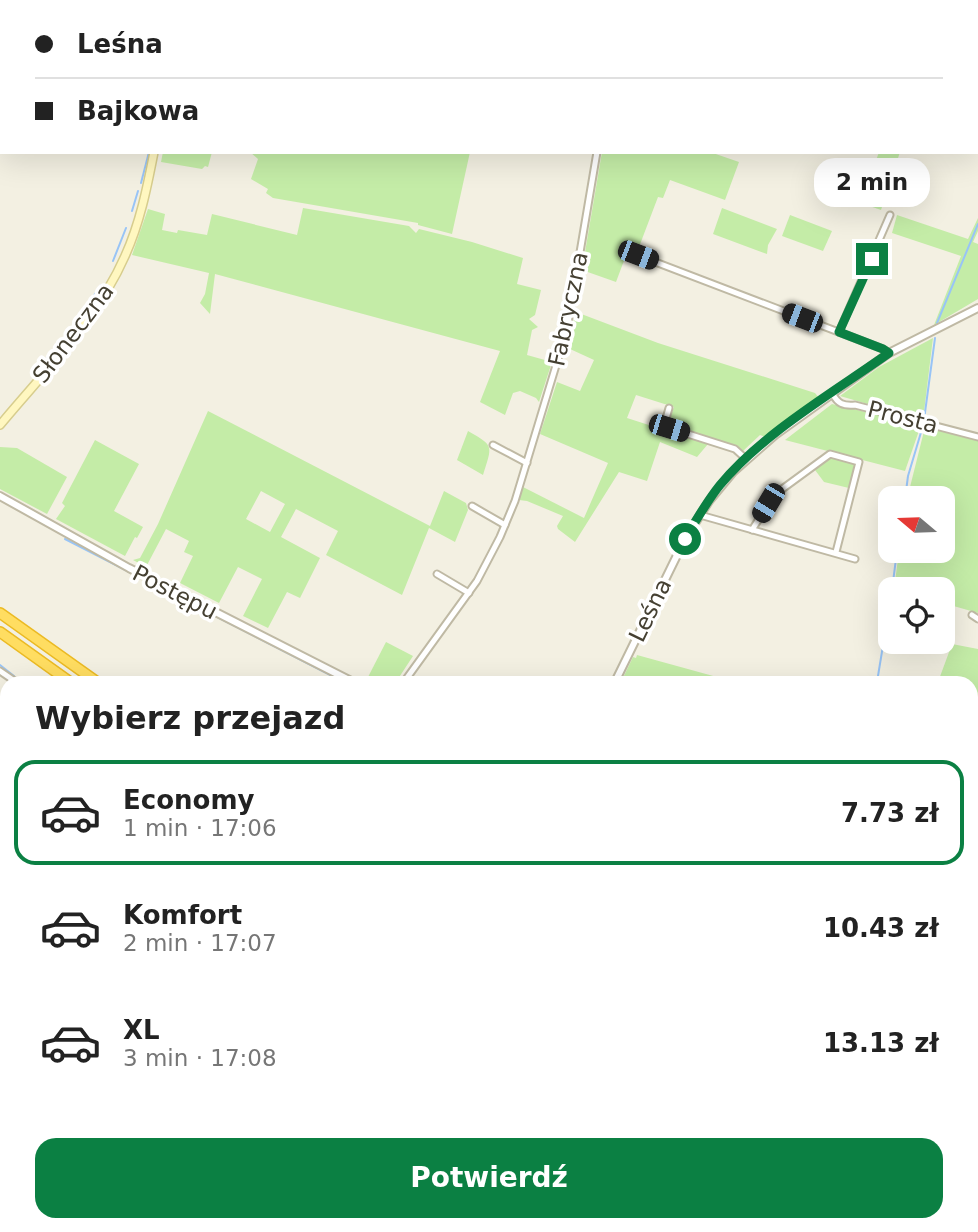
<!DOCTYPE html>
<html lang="pl">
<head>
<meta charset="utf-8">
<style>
  :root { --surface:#fff; --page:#f2f2f2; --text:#222; --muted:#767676; --line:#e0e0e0; --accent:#0b8043 }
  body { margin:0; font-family:"DejaVu Sans",sans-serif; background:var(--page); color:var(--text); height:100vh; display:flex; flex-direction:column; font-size:26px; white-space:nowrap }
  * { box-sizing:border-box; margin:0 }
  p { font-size:23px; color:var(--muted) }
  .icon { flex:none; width:38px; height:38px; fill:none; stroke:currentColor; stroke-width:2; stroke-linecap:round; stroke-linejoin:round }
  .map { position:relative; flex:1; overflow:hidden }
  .side { position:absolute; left:0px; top:676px; width:978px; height:556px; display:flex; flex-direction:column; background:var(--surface); border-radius:21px 21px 0 0; box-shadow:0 7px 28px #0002 }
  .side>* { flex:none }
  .top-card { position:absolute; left:0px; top:0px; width:978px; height:154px; box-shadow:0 7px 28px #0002; display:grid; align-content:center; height:154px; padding:0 35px; background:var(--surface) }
  .needle { width:46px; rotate:289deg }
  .buttons { position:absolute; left:878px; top:486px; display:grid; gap:14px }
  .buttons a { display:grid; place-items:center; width:77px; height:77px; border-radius:14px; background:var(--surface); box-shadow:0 7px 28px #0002; font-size:35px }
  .end { position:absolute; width:32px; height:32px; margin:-16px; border:9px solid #0b8043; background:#fff; box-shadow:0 0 0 4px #fff }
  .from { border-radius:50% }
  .bubble { position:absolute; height:49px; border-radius:21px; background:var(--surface); box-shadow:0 7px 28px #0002; font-size:23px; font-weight:700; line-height:49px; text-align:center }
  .car { position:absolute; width:21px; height:42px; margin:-21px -10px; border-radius:9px; box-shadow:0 0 5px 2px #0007; background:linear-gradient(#222 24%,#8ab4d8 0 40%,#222 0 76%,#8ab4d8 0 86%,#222 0) }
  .top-card b { display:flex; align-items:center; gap:24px; height:66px; font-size:26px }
  .top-card b+b { border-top:2px solid var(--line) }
  .top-card i { width:18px; height:18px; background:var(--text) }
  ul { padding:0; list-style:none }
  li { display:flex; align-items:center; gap:21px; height:105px; margin:0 14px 10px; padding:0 21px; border:4px solid transparent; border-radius:21px }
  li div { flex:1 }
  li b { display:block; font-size:26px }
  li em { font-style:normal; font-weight:700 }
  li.on { border-color:var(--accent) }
  li>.icon { width:63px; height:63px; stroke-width:1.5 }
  h2 { padding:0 35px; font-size:32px; line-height:84px }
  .primary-button { display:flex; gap:14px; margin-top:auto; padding:14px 35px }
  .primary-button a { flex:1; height:80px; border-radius:21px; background:var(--accent); color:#fff; font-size:28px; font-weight:700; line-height:80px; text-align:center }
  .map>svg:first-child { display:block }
  .green { fill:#c4eca7; fill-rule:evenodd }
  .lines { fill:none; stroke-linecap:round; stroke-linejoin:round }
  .stream { stroke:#98c4f6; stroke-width:2 }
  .minor-casing { stroke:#bfb9a4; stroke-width:9 }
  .tertiary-casing { stroke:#bfb9a4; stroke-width:10 }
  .secondary-casing { stroke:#d7cd8d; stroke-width:10 }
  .motorway-casing { stroke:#ebba24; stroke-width:12 }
  .minor { stroke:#fff; stroke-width:5 }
  .tertiary { stroke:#fff; stroke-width:6 }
  .secondary { stroke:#fff7c0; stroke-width:7 }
  .motorway { stroke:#ffdd61; stroke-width:9 }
  .route { stroke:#0b8043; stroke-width:9 }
  .labels { text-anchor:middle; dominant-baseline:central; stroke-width:7; stroke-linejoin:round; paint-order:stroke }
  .street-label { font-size:23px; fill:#454032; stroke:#fff }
</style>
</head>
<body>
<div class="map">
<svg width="978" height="1232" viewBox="0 0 978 1232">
  <rect width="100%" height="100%" fill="#f3f0e2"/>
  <!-- green -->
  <g class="green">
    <polygon points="163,152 212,152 208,167 205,166 202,169 161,162"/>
    <polygon points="250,152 470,152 452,234 418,225 418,223 273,198 266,193 268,189 251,179 258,159"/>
    <polygon points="602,152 710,152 739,162 725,200 670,180 663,198 658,197 639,247 633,251 628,250 616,282 582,270"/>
    <polygon points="879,152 900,152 881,210 861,203"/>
    <polygon points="303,208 409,226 416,233 419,229 472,242 523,258 517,284 541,290 535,315 529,319 538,327 532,330 527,355 552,362 539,402 536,398 520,391 513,393 505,415 480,402 500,351 215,274 210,314 200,303 205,294 209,273 132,255 148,209 165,214 162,230 177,233 178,230 207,235 212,214 297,235"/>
    <polygon points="722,208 777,229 768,245 767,254 713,234"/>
    <polygon points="790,215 832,231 823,251 782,236"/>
    <polygon points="897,215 968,239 978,218 978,231 973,242 978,244 978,299 934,325 961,256 892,233"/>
    <polygon points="576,312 658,343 815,393 819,398 765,437 760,435 743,451 738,446 671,425 669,420 674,407 636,395 627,418 708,444 697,457 660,442 647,481 619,472 575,542 558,529 557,526 563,516 527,501 519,500 523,487 584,518 608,463 540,434 557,382 580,391 594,360 570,349 566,350"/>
    <polygon points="933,338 923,420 840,396 879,367"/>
    <polygon points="832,404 921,425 905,471 785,440"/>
    <path d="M208 411 430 526 444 491 466 503 468 510 455 542 429 528 402 595 326 555 338 531 296 509 281 537 320 558 300 598 287 592 268 628 243 616 262 579 238 567 219 603 180 583 193 556 184 552 189 541 166 529 146 567 133 560 140 558 158 524ZM261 491 285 504 270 532 246 519Z"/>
    <polygon points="925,427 978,441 978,613 943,603 943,590 894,589 899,551 943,551 943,499 907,499"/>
    <path d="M468 431C495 446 492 446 483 475L457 460Z"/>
    <polygon points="95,440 139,464 114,511 143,527 137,538 135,537 125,556 56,519 65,506 62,503"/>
    <polygon points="0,447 17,448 67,477 47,514 0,489"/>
    <polygon points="832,457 852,462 855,466 849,488 824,482 815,470"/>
    <polygon points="386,642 413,656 396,682 377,682 367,679"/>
    <polygon points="952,644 978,649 978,729 971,730 971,682 938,682"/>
    <polygon points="637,655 735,682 621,682 633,657 636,658"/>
    <polygon points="0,774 7,778 7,899 0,899"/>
    <polygon points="971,903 978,905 978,996 971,999"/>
    <polygon points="10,1225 83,1225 79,1232 0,1232 0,1228 5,1232"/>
    <polygon points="92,1225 326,1225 323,1232 255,1232 250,1230 242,1232 87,1232"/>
  </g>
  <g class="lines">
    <!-- stream -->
    <g class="stream">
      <polyline points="88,0 101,2"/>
      <polyline points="179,2 179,0"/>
      <polyline points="194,2 194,0"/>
      <polyline points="141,183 149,152"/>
      <polyline points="132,211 138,191"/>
      <polyline points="113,261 126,228"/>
      <polyline points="85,309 101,285"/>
      <polyline points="937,323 978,224"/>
      <polyline points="38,369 52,352"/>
      <polyline points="924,420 935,338"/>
      <polyline points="905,499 908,476 922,429"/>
      <polyline points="65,539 344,682"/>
      <polyline points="892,590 897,551"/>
      <polyline points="0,665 14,676"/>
      <polyline points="877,682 891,597"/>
      <polyline points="0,895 7,893"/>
      <polyline points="0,1177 7,1166"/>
      <polyline points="389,1225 390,1232"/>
      <polyline points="523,1225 525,1232"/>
      <polyline points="166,1232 169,1225"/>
    </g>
    <!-- minor casing -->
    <g class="minor-casing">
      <g id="minor">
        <polyline points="120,0 133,2"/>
        <polyline points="627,0 633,2"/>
        <polyline points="828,0 835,2"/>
        <polyline points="976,40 978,40"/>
        <polyline points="629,252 883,349 889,353"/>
        <polyline points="839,332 890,215"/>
        <path d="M832 393C838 404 843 406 855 405L978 437"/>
        <polyline points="669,408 665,422 669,428 735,449 746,459"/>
        <polyline points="493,445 527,463"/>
        <polyline points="472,506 505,525"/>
        <polyline points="700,515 855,559"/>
        <polyline points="752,530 774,495 830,454 859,462 836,552"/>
        <polyline points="437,574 469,593"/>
        <polyline points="972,615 978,619"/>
        <polyline points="0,671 16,682"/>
        <polyline points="404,682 477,581 500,537 515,501 567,329 597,152"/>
        <polyline points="971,738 978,737"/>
        <polyline points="0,960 7,959"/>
        <polyline points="971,1062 978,1057"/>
        <polyline points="532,1225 533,1232"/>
        <polyline points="609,1225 614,1232"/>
        <polyline points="82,1232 86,1225"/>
        <polyline points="326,1232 330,1225"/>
      </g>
    </g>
    <!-- tertiary casing -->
    <g class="tertiary-casing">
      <g id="tertiary">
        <polyline points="0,496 129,568 353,682"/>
        <polyline points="615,682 685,539 709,501 733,472 775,435 889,353 978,308"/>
        <polyline points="971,1062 978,1078"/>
      </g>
    </g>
    <!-- secondary casing -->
    <g class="secondary-casing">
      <g id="secondary">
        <polyline points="186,2 186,0"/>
        <path d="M0 425C44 372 97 320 125 256 140 223 147 188 154 152"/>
      </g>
    </g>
    <!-- motorway casing -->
    <g class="motorway-casing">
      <g id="motorway">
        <polyline points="0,613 97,682"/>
        <polyline points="0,632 70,682"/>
        <polyline points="564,1225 568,1232"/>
        <polyline points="588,1225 593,1232"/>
      </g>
    </g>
    <!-- minor -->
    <use href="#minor" class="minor"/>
    <!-- tertiary -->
    <use href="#tertiary" class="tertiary"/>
    <!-- secondary -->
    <use href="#secondary" class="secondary"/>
    <!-- motorway -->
    <use href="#motorway" class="motorway"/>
  </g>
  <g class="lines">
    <!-- route -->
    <path class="route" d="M685 539C696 520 707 501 720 485 763 433 834 392 889 353L883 349 839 332 872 259"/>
  </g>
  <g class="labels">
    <!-- street labels -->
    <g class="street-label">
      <text transform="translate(568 309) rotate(-78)">Fabryczna</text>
      <text transform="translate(73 333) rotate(-53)">Słoneczna</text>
      <text transform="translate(903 417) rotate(14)">Prosta</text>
      <text transform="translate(175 592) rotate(27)">Postępu</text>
      <text transform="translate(650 610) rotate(-64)">Leśna</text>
    </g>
  </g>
</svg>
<div class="buttons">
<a><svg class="needle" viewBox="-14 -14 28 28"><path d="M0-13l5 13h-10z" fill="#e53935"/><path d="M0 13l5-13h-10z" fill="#767676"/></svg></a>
<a><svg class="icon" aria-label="locate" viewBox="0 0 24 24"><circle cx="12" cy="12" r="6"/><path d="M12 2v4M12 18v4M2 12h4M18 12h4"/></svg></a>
</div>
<i class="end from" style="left:685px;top:539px"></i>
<i class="end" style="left:872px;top:259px"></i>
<div class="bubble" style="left:814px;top:158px;width:116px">2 min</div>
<i class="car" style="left:638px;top:255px;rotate:111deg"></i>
<i class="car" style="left:802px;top:318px;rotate:291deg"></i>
<i class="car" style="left:669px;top:428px;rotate:107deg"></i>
<i class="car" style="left:768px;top:503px;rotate:211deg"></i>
<div class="top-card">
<b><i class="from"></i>Leśna</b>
<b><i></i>Bajkowa</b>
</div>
<section class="side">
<h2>Wybierz przejazd</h2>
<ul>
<li class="on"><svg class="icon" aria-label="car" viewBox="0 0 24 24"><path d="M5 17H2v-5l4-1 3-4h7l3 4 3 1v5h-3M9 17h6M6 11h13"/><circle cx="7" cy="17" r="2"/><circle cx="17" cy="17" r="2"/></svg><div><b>Economy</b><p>1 min · 17:06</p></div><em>7.73 zł</em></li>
<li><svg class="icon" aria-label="car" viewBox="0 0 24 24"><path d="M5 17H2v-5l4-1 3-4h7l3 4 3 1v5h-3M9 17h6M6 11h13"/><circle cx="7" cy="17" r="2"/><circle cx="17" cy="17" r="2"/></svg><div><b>Komfort</b><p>2 min · 17:07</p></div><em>10.43 zł</em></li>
<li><svg class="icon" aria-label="car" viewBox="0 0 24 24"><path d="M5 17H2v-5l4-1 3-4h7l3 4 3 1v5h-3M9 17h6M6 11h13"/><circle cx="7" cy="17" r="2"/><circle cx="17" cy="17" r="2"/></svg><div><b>XL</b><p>3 min · 17:08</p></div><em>13.13 zł</em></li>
</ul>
<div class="primary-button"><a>Potwierdź</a></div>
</section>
</div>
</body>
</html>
